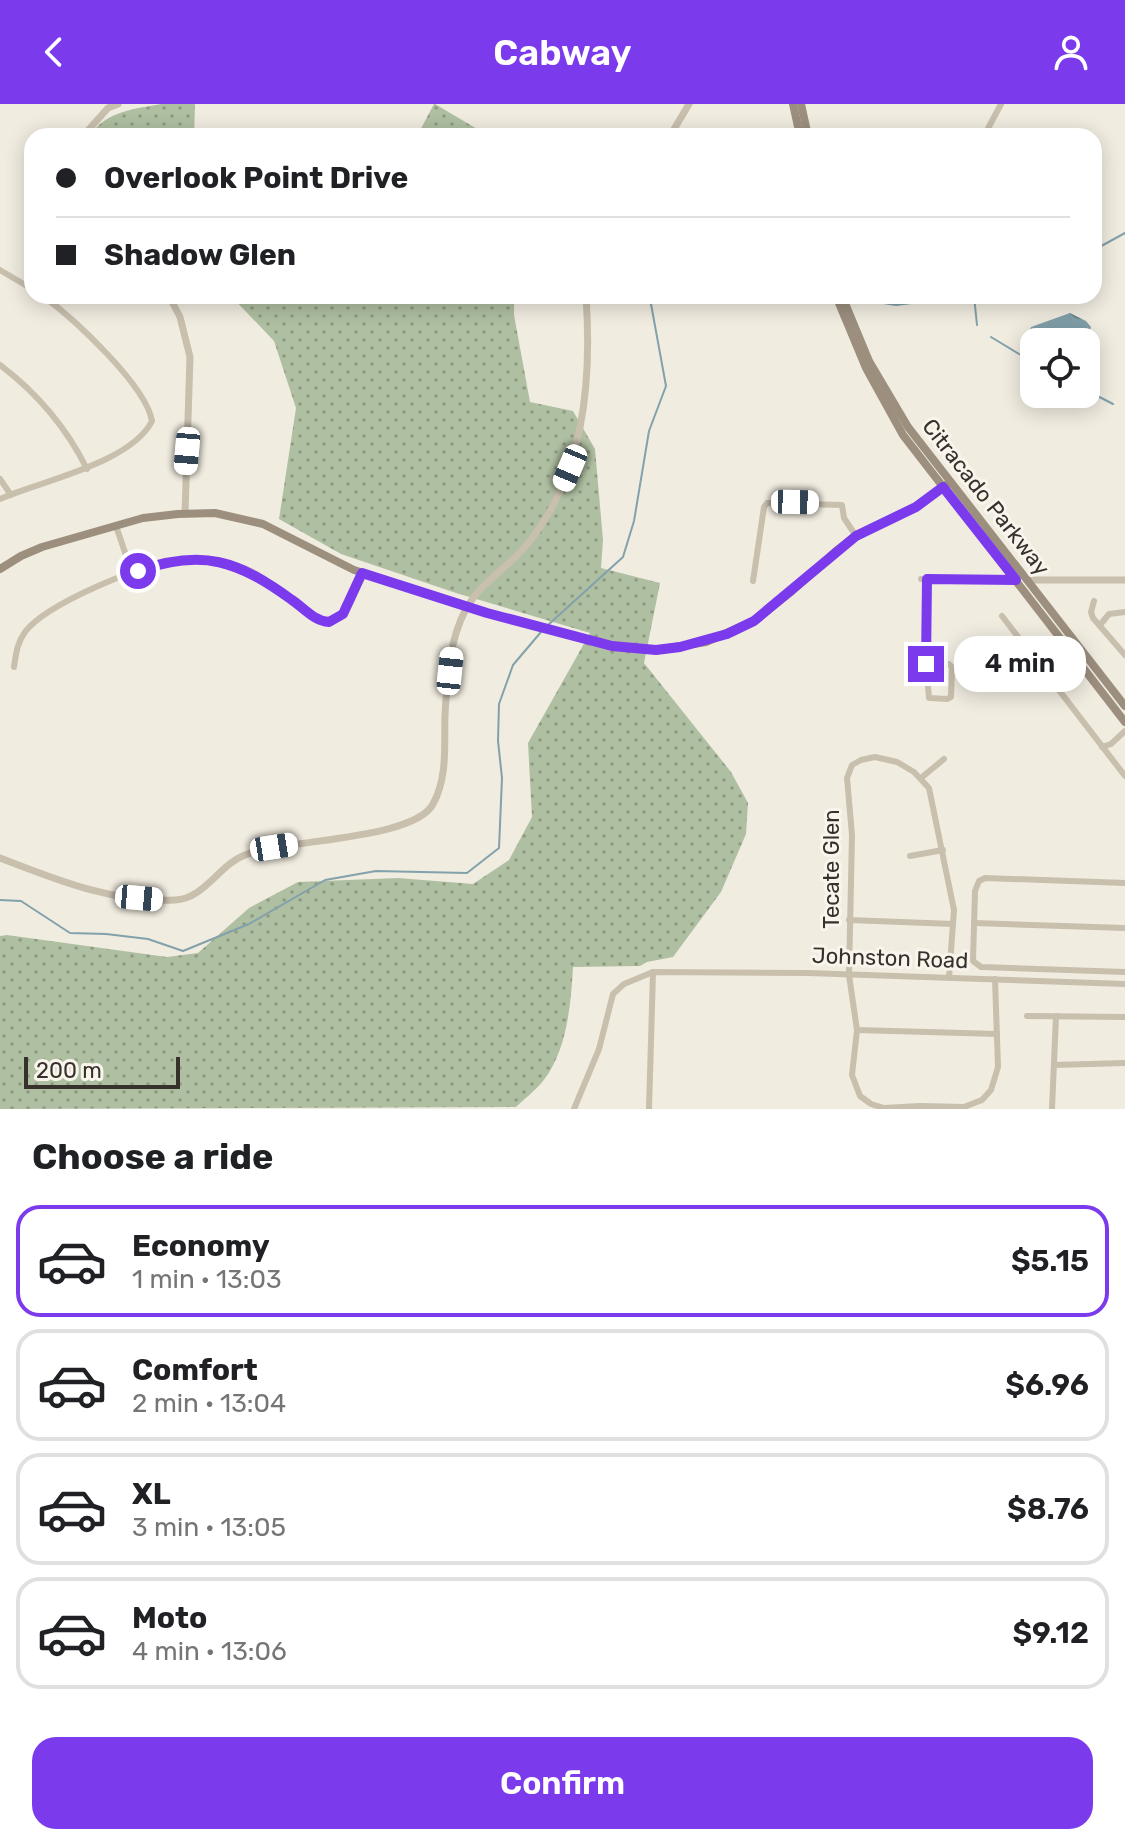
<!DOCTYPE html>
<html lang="en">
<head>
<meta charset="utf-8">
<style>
  :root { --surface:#fff; --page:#f6f6f6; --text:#202124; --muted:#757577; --line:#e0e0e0; --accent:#7c3aed }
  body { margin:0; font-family:Rubik,sans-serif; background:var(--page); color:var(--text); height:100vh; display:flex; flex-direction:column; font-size:30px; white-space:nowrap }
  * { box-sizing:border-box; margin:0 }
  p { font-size:26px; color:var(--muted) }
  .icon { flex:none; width:44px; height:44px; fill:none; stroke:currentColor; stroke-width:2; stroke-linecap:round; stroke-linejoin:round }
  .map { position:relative; height:1005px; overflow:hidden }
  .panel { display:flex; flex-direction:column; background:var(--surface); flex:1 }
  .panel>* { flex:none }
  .hud { position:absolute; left:24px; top:24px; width:1078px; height:176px; border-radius:24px; box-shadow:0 4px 20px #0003; display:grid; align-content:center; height:176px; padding:0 32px; background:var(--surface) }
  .controls { position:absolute; left:1020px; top:224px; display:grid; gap:16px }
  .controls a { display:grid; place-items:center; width:80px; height:80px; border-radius:16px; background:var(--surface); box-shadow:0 4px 20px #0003; font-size:40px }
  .scale { position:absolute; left:24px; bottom:20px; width:156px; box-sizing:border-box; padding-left:8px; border:4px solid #37312b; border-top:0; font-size:22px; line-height:28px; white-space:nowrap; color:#37312b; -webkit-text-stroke:6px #f9f5ec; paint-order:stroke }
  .end { position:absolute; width:36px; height:36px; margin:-18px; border:10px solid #7c3aed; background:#fff; box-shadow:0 0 0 4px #fff }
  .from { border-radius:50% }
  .bubble { position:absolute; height:56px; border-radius:24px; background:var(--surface); box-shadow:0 4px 20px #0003; font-size:26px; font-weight:600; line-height:56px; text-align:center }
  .car { position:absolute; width:24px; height:48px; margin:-24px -12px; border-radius:10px; box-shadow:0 0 6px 2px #0007; background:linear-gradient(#fff 24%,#345 0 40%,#fff 0 76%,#345 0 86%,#fff 0) }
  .hud b { display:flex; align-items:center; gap:28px; height:76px; font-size:30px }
  .hud b+b { border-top:2px solid var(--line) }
  .hud i { width:20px; height:20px; background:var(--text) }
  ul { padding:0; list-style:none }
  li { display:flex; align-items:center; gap:24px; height:112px; margin:0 16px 12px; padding:0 16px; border:4px solid var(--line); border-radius:24px }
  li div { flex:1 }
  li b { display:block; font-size:30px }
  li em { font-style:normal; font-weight:600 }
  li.current { border-color:var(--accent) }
  li>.icon { width:72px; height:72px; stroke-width:1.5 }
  h2 { padding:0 32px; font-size:36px; line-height:96px }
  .primary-button { display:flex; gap:16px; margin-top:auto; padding:16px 32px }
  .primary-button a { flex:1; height:92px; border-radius:24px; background:var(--accent); color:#fff; font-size:32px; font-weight:600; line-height:92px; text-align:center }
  header { display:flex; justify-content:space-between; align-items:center; height:104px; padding:0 32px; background:var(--accent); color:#fff; font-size:36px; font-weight:600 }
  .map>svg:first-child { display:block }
  .grass { fill:url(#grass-dots) }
  .water { fill:url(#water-waves) }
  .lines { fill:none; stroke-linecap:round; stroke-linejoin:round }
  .stream { stroke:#82a1ab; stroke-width:2 }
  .minor { stroke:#c8bfad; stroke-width:6 }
  .tertiary { stroke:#c8bfad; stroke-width:7 }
  .secondary { stroke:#9c8f7e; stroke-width:8 }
  .route { stroke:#7c3aed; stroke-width:10 }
  .labels { text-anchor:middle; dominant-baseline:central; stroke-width:6; stroke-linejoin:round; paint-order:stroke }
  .street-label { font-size:22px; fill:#37312b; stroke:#f9f5ec }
</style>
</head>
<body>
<header><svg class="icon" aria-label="back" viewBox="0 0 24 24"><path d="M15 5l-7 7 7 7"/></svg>Cabway<svg class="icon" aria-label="person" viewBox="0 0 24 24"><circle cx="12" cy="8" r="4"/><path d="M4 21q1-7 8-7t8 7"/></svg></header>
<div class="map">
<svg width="1125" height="1005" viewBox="0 0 1125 1005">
  <defs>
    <pattern id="grass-dots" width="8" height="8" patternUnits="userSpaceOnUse" patternTransform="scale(2)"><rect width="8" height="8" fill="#afbfa1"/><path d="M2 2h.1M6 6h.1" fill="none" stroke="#8f9c83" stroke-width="1.8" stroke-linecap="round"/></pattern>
    <pattern id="water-waves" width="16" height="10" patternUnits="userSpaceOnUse" patternTransform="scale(2)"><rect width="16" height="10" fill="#82a1ab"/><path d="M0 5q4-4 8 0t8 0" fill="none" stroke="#6b848b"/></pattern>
  </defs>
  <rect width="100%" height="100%" fill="#f1ece0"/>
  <!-- grass -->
  <g class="grass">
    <path d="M161 0H195L194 32H90C105 7 135 5 161 0Z"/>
    <polygon points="434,0 435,0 489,32 417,32"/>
    <path d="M231 192H514V211L530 298 573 307 595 345 603 436 601 464 660 479 644 559 731 668 748 699 746 730 721 788 673 853 647 858 640 862 573 863C571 900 567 947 543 977 535 987 524 995 516 1003L0 1005V832L7 831 167 853 198 849 249 804 298 778 398 774 473 780 509 756 532 713 528 639 590 529 456 489 341 450 279 415 296 304 274 237Z"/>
  </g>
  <!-- water -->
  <polygon class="water" points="1070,209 1086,217 1091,223 1086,239 1034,238 1034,245 1031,243 1027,232 1031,223"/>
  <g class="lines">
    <!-- stream -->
    <g class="stream">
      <polyline points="1094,146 1125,129"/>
      <polyline points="974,192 977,221"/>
      <polyline points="845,193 896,201 966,192"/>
      <polyline points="991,233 1034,259"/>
      <polyline points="1086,286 1113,300"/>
      <polyline points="548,521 623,453 634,417 649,327 666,282 651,200 655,192"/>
      <polyline points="0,796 21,797 70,829 106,830 148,835 183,847 249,820 325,776 376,767 467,769 499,744 502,674 498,637 499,600 513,561 541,528"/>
    </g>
    <!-- minor -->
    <g class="minor">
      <polyline points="984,32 1001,0"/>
      <polyline points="0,166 32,185"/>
      <path d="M0 261C37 289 66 323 87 365"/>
      <polyline points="0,375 11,391"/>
      <path d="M0 395C41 377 131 359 152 317 146 281 73 214 43 192"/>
      <polyline points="116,422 132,469"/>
      <polyline points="921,475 1016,476"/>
      <polyline points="753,477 764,403 767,399 842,401 844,414 856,432"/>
      <polyline points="1094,497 1091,508 1093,514 1125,551"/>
      <polyline points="1002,512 1125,672"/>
      <polyline points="1100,521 1109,510 1125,508"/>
      <polyline points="990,551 1032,551"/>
      <polygon points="926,560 949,560 952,563 951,593 947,595 929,594"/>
      <polyline points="926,560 927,475"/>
      <path d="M14 563C16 550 17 539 25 528 46 500 142 460 177 456 198 454 224 457 244 464 273 475 298 509 324 518 348 517 355 488 362 469"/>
      <polyline points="1102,643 1111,640 1125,627"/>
      <polyline points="921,674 944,655"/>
      <polyline points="910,752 943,746"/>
      <polyline points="1125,779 985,774 979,777 975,787 973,857 981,863 1125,868"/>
      <polyline points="849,816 953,820"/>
      <polyline points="974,819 1125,824"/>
      <polyline points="949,874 954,806 929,684 914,668 897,658 875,653 861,656 852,661 847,674 852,731 849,871 857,926 852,971 860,992 871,1000 884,1004 920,1002 964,1003 982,996 991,986 998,963 995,875"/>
      <polyline points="1027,912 1125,913"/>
      <polyline points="857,926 997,930"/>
      <polyline points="1054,961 1125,959"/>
      <polyline points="574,1005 599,945 613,890 624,880 653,868 808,869 1125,880"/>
      <polyline points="649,1005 653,868"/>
      <polyline points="1052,1005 1056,912"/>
    </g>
    <!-- tertiary -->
    <g class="tertiary">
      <polyline points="83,32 108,4 118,0"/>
      <polyline points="670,32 689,0"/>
      <polyline points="169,192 180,213 190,253 185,409"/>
      <polyline points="1027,476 1125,476"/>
      <path d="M0 754C57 776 112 799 175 796 204 795 219 761 245 751 286 735 414 736 433 700 448 673 444 640 445 611 447 576 449 536 466 505 480 479 505 466 524 444 584 375 592 279 586 192"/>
    </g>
    <!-- secondary -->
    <g class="secondary">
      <polyline points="793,0 800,32"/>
      <polyline points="801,0 808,32"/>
      <polyline points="836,192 866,264 903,331 1125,618"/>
      <polyline points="842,192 869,257 908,323 1125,602"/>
      <polyline points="0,465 21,452 42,443 143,414 178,410 215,409 263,420 354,466 487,509 612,542 656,546 706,538 754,517 792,487 836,447 856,432 916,403 950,378"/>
    </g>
  </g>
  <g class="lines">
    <!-- route -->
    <path class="route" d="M138 467C203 444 238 457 292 496 304 504 314 517 329 518L343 510 362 469 487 509 612 542 656 546 680 543 727 530 754 517 856 432 916 403 943 383 1016 476 927 475 926 560"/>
  </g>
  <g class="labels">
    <!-- street labels -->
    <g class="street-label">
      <text transform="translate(986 393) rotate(52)">Citracado Parkway</text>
      <text transform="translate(831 765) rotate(-90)">Tecate Glen</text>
      <text transform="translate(890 854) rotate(2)">Johnston Road</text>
    </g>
  </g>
</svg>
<div class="controls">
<a><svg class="icon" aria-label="locate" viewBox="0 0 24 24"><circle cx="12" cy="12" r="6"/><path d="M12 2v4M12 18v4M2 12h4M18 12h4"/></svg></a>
</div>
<div class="scale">200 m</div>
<i class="end from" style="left:138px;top:467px"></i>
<i class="end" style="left:926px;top:560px"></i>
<div class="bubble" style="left:954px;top:532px;width:132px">4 min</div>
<i class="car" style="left:187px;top:347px;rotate:185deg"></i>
<i class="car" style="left:570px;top:364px;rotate:203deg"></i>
<i class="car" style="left:795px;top:398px;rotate:91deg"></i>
<i class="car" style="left:450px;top:567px;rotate:6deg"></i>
<i class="car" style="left:274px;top:743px;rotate:81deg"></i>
<i class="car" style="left:139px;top:794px;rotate:95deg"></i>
<div class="hud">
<b><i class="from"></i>Overlook Point Drive</b>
<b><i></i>Shadow Glen</b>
</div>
</div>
<section class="panel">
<h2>Choose a ride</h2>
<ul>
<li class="current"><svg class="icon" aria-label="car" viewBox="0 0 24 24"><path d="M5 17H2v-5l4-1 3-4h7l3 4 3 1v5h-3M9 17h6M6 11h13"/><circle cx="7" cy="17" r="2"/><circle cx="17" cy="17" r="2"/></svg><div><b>Economy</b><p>1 min · 13:03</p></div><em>$5.15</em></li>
<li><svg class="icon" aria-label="car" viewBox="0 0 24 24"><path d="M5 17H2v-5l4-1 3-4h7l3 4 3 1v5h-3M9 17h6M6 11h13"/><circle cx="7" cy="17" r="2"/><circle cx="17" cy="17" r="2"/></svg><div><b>Comfort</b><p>2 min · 13:04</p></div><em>$6.96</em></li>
<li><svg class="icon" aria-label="car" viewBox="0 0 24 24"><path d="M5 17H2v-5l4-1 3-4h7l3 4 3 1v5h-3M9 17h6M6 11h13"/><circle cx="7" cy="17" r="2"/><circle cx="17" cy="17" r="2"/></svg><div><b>XL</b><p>3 min · 13:05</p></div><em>$8.76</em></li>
<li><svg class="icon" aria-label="car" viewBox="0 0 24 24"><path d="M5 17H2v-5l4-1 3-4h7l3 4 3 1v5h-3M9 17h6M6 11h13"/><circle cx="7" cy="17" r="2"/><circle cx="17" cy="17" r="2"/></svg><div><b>Moto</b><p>4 min · 13:06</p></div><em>$9.12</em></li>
</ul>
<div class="primary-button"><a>Confirm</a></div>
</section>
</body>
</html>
